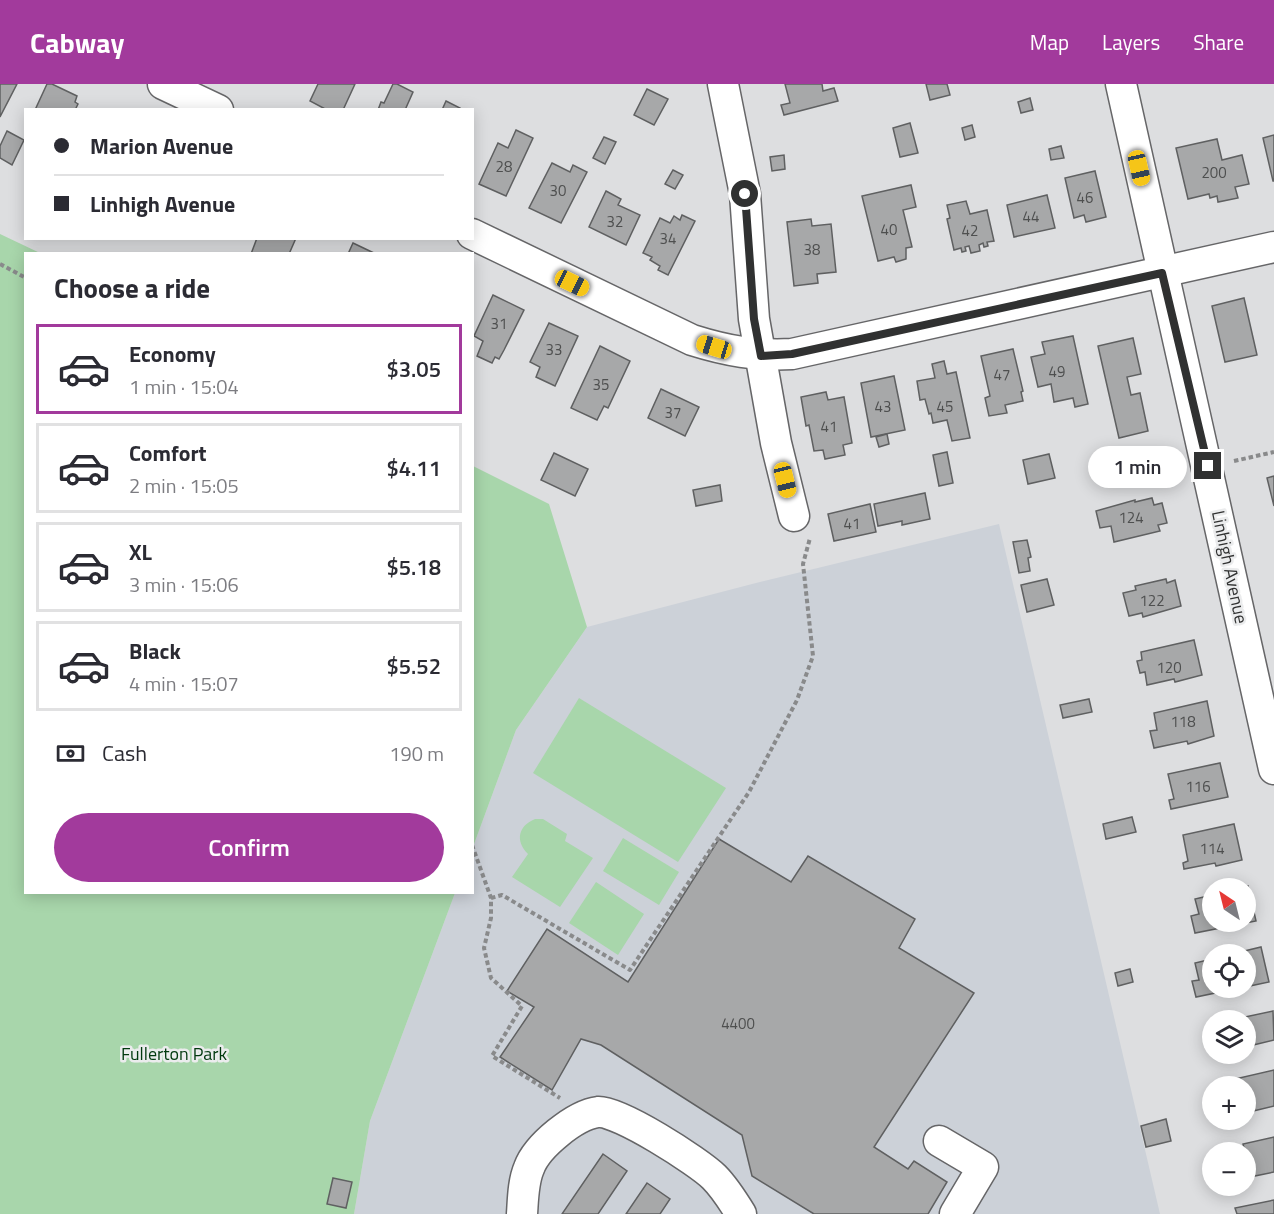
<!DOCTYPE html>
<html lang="en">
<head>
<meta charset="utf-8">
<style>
  :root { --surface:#fff; --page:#f7f7f7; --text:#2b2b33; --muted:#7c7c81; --line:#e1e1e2; --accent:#a23a9c }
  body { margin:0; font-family:"Titillium Web",sans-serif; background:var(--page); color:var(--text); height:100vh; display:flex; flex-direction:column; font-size:22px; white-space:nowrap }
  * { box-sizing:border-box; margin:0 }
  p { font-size:20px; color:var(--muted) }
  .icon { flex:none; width:33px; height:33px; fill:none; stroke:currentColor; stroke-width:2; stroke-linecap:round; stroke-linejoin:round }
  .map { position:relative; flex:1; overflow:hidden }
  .drawer { position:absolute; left:24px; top:168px; width:450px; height:642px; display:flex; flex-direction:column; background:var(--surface); border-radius:0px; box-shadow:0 3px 15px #0003 }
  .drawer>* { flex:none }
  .top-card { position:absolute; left:24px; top:24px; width:450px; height:132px; border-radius:0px; box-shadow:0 3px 15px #0003; display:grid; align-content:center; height:132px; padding:0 30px; background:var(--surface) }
  .needle { width:39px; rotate:325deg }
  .controls { position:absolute; left:1202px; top:794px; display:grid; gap:12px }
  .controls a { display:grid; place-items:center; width:54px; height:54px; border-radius:50%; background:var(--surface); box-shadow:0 3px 15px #0003; font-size:30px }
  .end { position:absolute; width:27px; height:27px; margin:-14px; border:8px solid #303131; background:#fff; box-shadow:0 0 0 3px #fff }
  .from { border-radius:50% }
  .bubble { position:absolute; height:42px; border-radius:21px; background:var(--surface); box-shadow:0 3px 15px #0003; font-size:20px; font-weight:600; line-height:42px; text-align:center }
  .car { position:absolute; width:18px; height:36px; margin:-18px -9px; border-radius:8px; box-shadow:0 0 4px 2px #0007; background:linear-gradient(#f5c518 24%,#345 0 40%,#f5c518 0 76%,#345 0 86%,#f5c518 0) }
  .top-card b { display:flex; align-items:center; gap:21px; height:57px; font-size:22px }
  .top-card b+b { border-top:2px solid var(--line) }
  .top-card i { width:15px; height:15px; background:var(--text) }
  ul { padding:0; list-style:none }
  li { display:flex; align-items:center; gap:18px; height:90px; margin:0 12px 9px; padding:0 18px; border:3px solid var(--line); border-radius:0px }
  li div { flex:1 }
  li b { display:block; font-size:22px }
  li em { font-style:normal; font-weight:600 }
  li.active { border-color:var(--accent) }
  li>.icon { width:54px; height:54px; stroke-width:1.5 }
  h2 { padding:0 30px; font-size:27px; line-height:72px }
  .pay { display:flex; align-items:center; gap:15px; height:66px; padding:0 30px; font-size:22px }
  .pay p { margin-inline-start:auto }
  .action { display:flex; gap:12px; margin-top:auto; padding:12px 30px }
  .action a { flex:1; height:69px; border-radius:36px; background:var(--accent); color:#fff; font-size:24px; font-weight:600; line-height:69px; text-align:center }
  header { display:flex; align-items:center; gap:36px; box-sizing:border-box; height:84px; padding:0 30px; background:var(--accent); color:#fff }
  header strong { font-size:28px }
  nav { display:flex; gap:33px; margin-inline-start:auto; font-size:21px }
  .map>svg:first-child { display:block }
  .built { fill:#ccd1d8 }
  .green { fill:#a8d6ab }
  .building { fill:#a7a8a9; stroke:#5f6061; stroke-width:1.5 }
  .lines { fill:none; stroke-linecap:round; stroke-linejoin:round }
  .minor-casing { stroke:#666668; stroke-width:33 }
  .path { stroke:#898a8b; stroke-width:4; stroke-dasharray:4.5 3; stroke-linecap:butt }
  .minor { stroke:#fff; stroke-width:30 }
  .route { stroke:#303131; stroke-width:8 }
  .labels { text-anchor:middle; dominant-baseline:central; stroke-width:5; stroke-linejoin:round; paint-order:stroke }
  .number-label { font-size:15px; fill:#4e4f4f }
  .street-label { font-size:18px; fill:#303131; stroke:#ebeced }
  .park-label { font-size:18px; fill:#01390e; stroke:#ebeced }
</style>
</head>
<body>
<header>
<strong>Cabway</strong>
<nav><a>Map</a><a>Layers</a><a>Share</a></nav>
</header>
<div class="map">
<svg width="1274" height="1130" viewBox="0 0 1274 1130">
  <rect width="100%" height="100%" fill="#dddee0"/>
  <!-- built -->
  <polygon class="built" points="999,440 1160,1130 354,1130 370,1037 455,809 472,808 473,763 516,646 587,543 756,499"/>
  <!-- green -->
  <g class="green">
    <polygon points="0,150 40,169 26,170 26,808 455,809 370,1037 354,1130 0,1130"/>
    <polygon points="473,382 549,420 587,543 516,646 473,763"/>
    <polygon points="579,614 726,704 678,778 533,689"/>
    <path d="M535 735H543L567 750 565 757 593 774 560 823 512 793 528 770C515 757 518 742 535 735Z"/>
    <polygon points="623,754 679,788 659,821 603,787"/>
    <polygon points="596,798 644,830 618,871 569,839"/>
  </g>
  <!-- building -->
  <g class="building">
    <polygon points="0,0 17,0 0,33"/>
    <polygon points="47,0 52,0 77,12 75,18 78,20 75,26 35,26"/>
    <polygon points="318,0 355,0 343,26 327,26 310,17"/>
    <polygon points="393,0 397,0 413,8 405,26 378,26 381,18 384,19"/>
    <polygon points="785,0 822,0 823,7 834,4 838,17 784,31 781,21 790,19"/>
    <polygon points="926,0 947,0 950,11 930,16"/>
    <polygon points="647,5 668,15 654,41 634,31"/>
    <polygon points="1030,14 1033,26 1021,29 1018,18"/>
    <polygon points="446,17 460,24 459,26 442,26"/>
    <polygon points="910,39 918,69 900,73 893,44"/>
    <polygon points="972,41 975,53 965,56 962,44"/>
    <polygon points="516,46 533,54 506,112 479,100 498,59 508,64"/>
    <polygon points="7,47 24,56 12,81 0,74 0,62"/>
    <polygon points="1274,51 1274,97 1273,97 1263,54"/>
    <polygon points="604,53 616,58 605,80 593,74"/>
    <polygon points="1217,55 1222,76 1242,71 1249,100 1235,103 1238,114 1218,118 1217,112 1210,114 1209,110 1188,115 1176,64"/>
    <polygon points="1061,62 1064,74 1051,76 1049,65"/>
    <polygon points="784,71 785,85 772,87 770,73"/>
    <polygon points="552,79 570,88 573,81 587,88 561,139 529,124"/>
    <polygon points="673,86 683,91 675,105 665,100"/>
    <polygon points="1095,87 1106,133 1086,138 1084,131 1074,134 1065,94"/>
    <polygon points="911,101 916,123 903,126 912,163 906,164 906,175 896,178 894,173 878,177 862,112"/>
    <polygon points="606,107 621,115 618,121 640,131 626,161 589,143"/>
    <polygon points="1047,111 1055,144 1014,153 1007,121"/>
    <polygon points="966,117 970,130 987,126 994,157 987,158 988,162 984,163 983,159 979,161 980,167 971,169 969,162 965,163 966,167 962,168 961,164 954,166 947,135 950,134 947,121"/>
    <polygon points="682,131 695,137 668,191 658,186 660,182 650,176 652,173 643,169 660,134 670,139 674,132 680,136"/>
    <polygon points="811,135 812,142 831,140 836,188 817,190 818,199 794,202 787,138"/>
    <polygon points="257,154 296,154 289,170 251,170"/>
    <polygon points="353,159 376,170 348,170"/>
    <polygon points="493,211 524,226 504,266 499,275 495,273 492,279 477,272 483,257 474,252"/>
    <polygon points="1244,214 1257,271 1225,278 1212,222"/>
    <polygon points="549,239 578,252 555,302 536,293 540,283 530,278"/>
    <polygon points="1073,252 1088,320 1075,323 1073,314 1054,318 1051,300 1038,303 1031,273 1045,270 1042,258"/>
    <polygon points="1133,254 1141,290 1127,293 1131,311 1140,309 1148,347 1119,354 1098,262"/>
    <polygon points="600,262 630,277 608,324 604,322 597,336 571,324"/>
    <polygon points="1013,265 1023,307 1021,308 1023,317 1005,321 1007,329 989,332 985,314 990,312 981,272"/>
    <polygon points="944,277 947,290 956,288 970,354 952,357 947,336 933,339 931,329 929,330 925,315 920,316 917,297 935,294 932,280"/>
    <polygon points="894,292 905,346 871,353 861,299"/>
    <polygon points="661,305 699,323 685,352 648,334"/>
    <polygon points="826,308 828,316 844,313 852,359 843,361 845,371 825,375 823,366 814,367 809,341 806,342 801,313"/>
    <polygon points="887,350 889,360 879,363 876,353"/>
    <polygon points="947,368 953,399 939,402 933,371"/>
    <polygon points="554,369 588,385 575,412 541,396"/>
    <polygon points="1049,370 1055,394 1028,400 1023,376"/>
    <polygon points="1274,392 1274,422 1267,394"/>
    <polygon points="720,401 722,417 696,422 693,406"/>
    <polygon points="925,409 930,435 902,441 902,437 878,442 874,420"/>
    <polygon points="1152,414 1154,421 1162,419 1167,439 1158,441 1160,447 1114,458 1111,442 1100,444 1096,427 1135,416 1135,418"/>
    <polygon points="870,420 876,448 834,457 828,430"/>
    <polygon points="1027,456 1031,473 1028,474 1030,487 1019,489 1013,458"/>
    <polygon points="1047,495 1054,521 1027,528 1021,501"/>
    <polygon points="1166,495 1167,499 1175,496 1181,522 1143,533 1142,529 1129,532 1123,509 1136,506 1135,502"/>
    <polygon points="1194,556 1202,591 1175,598 1174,595 1147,601 1145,588 1140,589 1137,577 1142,576 1141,568"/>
    <polygon points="1089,615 1092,628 1063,634 1060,621"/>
    <polygon points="1207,617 1214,652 1188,660 1187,657 1154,664 1150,647 1157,646 1154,629"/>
    <polygon points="1220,679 1228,713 1171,725 1169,716 1174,715 1168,690"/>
    <polygon points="1132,733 1136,748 1106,755 1103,740"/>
    <polygon points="1234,740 1242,776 1216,782 1215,779 1184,785 1183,779 1188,777 1183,751"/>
    <polygon points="719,755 791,798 808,772 915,835 899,864 974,909 874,1063 908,1085 914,1077 947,1098 928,1130 814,1130 752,1092 742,1051 601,961 581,955 552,1006 500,973 534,923 507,907 547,845 628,898"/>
    <polygon points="1248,802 1256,837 1195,849 1191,832 1199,830 1195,815 1212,811 1212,837 1245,837 1245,804 1240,804"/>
    <polygon points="1261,863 1269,898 1245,903 1245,870 1232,870"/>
    <polygon points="1212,875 1212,903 1244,903 1196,913 1192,897 1199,896 1195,879"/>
    <polygon points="1130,885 1133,898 1118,902 1115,889"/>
    <polygon points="1273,927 1274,956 1245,963 1245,936 1231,936"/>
    <polygon points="1274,986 1274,1022 1245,1029 1245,1002 1237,1002 1235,995"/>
    <polygon points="1166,1035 1171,1057 1146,1063 1141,1042"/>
    <polygon points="1274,1053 1274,1088 1245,1094 1245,1082 1248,1082 1243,1060"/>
    <polygon points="603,1070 627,1087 598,1130 562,1130"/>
    <polygon points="333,1094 352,1098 346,1124 327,1120"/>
    <polygon points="647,1099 670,1115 660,1130 626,1130"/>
    <polygon points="1274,1116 1274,1130 1237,1130 1235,1124"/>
  </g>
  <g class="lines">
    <!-- minor casing -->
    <g class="minor-casing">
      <g id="minor">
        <polyline points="163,0 218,26"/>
        <polyline points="723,0 745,110 754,235 776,359 794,432"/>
        <path d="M1121 0C1171 229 1224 456 1274 685"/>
        <path d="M472 150 692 256C727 267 756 272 792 270L1274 163"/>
        <polyline points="939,1057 983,1083 955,1130"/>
        <path d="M522 1130C523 1116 523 1098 529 1084 537 1062 575 1031 598 1028 618 1026 699 1078 714 1093 725 1104 733 1117 741 1130"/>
      </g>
    </g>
    <!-- path -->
    <g class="path">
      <polyline points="0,180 26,194"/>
      <polyline points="1234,377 1274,368"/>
      <polyline points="472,761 491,814 491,834 484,864 491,894 522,922 492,972 560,1014"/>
      <polyline points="491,814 502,811 630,886 749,708 797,616 813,572 803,480 810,454"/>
    </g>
    <!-- minor -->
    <use href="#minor" class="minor"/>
  </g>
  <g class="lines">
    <!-- route -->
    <polyline class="route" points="745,110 754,235 761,272 792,270 1162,189 1208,382"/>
  </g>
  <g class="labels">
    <!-- number labels -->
    <g class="number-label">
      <text x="504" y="82">28</text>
      <text x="1214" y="88">200</text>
      <text x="558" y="106">30</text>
      <text x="1085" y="113">46</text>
      <text x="1031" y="132">44</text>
      <text x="615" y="137">32</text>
      <text x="889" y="145">40</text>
      <text x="970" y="146">42</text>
      <text x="668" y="154">34</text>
      <text x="812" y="165">38</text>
      <text x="499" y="239">31</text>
      <text x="554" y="265">33</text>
      <text x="1057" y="287">49</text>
      <text x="1002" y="290">47</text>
      <text x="601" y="300">35</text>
      <text x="883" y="322">43</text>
      <text x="945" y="322">45</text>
      <text x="673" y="328">37</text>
      <text x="829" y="342">41</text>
      <text x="1131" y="433">124</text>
      <text x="852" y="439">41</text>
      <text x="1152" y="516">122</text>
      <text x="1169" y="583">120</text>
      <text x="1183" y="637">118</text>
      <text x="1198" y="702">116</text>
      <text x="1212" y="764">114</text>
      <text x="738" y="939">4400</text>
    </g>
    <!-- street labels -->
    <g class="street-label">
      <text transform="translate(1230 483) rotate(78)">Linhigh Avenue</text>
    </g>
    <!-- park labels -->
    <g class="park-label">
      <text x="174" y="969">Fullerton Park</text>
    </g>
  </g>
</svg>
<div class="controls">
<a><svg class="needle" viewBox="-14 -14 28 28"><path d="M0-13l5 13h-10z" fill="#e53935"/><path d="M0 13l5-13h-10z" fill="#7c7c81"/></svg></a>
<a><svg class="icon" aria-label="locate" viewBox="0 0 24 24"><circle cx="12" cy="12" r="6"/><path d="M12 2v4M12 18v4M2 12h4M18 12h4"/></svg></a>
<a><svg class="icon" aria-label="layers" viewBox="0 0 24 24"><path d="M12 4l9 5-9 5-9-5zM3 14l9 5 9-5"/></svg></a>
<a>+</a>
<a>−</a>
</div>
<i class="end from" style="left:745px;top:110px"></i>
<i class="end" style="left:1208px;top:382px"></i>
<div class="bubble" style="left:1088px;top:362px;width:99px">1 min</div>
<i class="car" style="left:1139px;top:84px;rotate:167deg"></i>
<i class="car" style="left:572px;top:199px;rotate:116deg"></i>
<i class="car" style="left:714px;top:263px;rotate:287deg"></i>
<i class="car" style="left:785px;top:396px;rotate:166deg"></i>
<div class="top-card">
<b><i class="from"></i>Marion Avenue</b>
<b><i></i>Linhigh Avenue</b>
</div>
<section class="drawer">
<h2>Choose a ride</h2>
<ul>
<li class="active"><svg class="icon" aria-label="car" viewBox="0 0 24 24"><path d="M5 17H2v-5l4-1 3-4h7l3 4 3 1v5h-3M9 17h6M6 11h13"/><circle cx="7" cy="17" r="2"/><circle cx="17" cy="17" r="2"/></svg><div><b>Economy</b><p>1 min · 15:04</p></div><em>$3.05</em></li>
<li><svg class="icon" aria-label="car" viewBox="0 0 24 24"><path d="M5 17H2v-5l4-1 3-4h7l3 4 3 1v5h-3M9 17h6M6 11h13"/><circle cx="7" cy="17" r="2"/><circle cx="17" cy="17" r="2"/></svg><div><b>Comfort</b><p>2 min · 15:05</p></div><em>$4.11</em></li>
<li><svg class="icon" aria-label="car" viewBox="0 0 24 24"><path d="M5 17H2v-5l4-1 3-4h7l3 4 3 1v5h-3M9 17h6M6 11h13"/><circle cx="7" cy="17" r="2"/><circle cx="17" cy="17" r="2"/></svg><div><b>XL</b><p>3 min · 15:06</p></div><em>$5.18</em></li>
<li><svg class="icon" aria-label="car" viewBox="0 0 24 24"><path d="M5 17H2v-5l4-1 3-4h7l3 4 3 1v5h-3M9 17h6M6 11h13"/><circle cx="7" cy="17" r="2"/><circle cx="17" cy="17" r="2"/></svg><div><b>Black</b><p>4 min · 15:07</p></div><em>$5.52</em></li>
</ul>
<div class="pay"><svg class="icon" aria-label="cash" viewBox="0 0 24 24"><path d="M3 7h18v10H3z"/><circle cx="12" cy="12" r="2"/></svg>Cash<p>190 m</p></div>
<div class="action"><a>Confirm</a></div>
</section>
</div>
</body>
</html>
